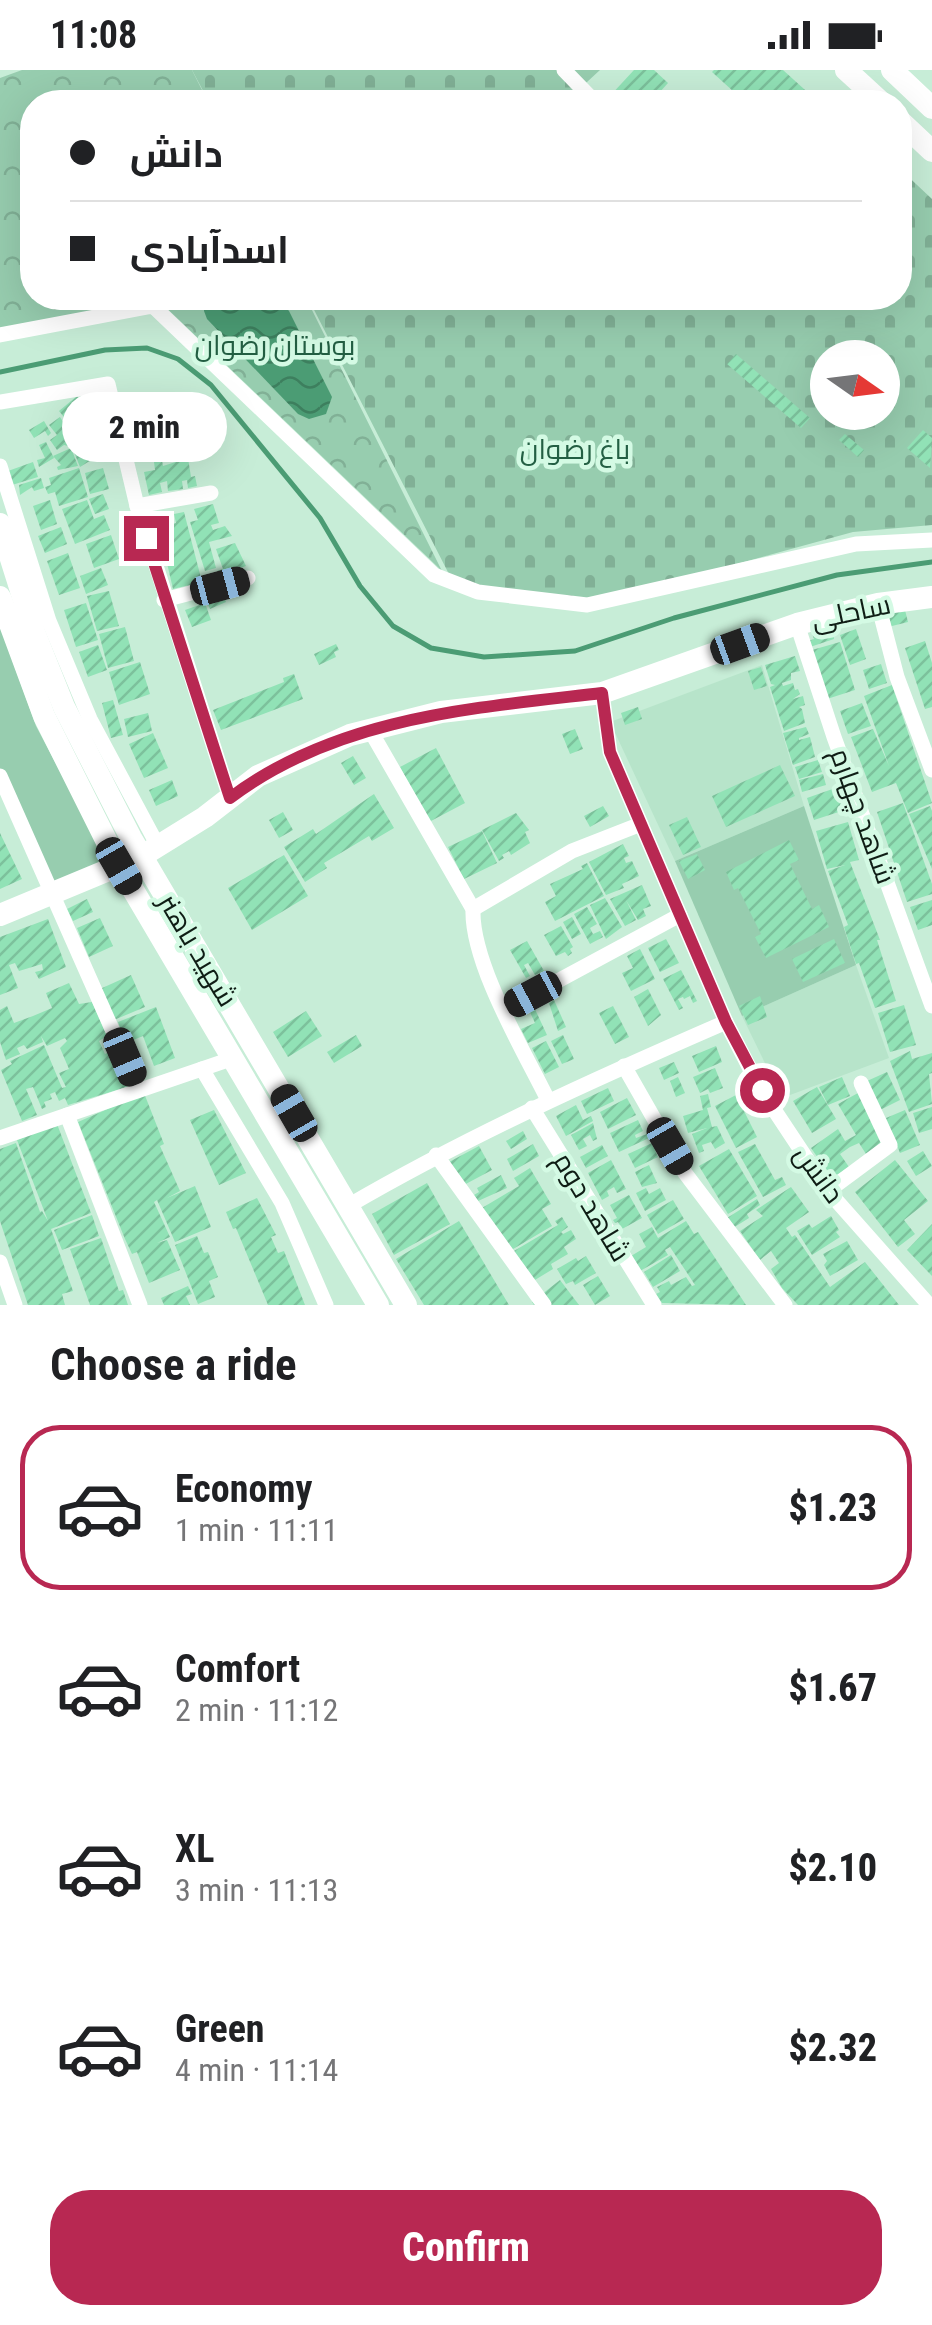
<!DOCTYPE html>
<html lang="en">
<head>
<meta charset="utf-8">
<style>
  :root { --surface:#fff; --page:#f6f6f6; --text:#202124; --muted:#757577; --line:#e0e0e0; --accent:#b82852 }
  body { margin:0; font-family:"Roboto Condensed",Cairo,sans-serif; background:var(--page); color:var(--text); height:100vh; display:flex; flex-direction:column; font-size:38px; white-space:nowrap }
  * { box-sizing:border-box; margin:0 }
  p { font-size:32px; color:var(--muted) }
  .icon { flex:none; width:55px; height:55px; fill:none; stroke:currentColor; stroke-width:2; stroke-linecap:round; stroke-linejoin:round }
  .map { position:relative; height:1235px; overflow:hidden }
  .side { display:flex; flex-direction:column; background:var(--surface); flex:1 }
  .side>* { flex:none }
  .banner { position:absolute; left:20px; top:20px; width:892px; height:220px; border-radius:40px; box-shadow:0 10px 40px #0002; display:grid; align-content:center; height:220px; padding:0 50px; background:var(--surface) }
  .needle { width:65px; rotate:104deg }
  .tools { position:absolute; left:810px; top:270px; display:grid; gap:20px }
  .tools a { display:grid; place-items:center; width:90px; height:90px; border-radius:50%; background:var(--surface); box-shadow:0 10px 40px #0002; font-size:50px }
  .end { position:absolute; width:45px; height:45px; margin:-22px; border:12px solid #b82852; background:#fff; box-shadow:0 0 0 5px #fff }
  .from { border-radius:50% }
  .bubble { position:absolute; height:70px; border-radius:35px; background:var(--surface); box-shadow:0 10px 40px #0002; font-size:32px; font-weight:800; line-height:70px; text-align:center }
  .car { position:absolute; width:30px; height:60px; margin:-30px -15px; border-radius:12px; box-shadow:0 0 8px 2px #0007; background:linear-gradient(#222 24%,#8ab4d8 0 40%,#222 0 76%,#8ab4d8 0 86%,#222 0) }
  .banner b { display:flex; align-items:center; gap:35px; height:95px; font-size:38px }
  .banner b+b { border-top:2px solid var(--line) }
  .banner i { width:25px; height:25px; background:var(--text) }
  ul { padding:0; list-style:none }
  li { display:flex; align-items:center; gap:30px; height:165px; margin:0 20px 15px; padding:0 30px; border:5px solid transparent; border-radius:40px }
  li div { flex:1 }
  li b { display:block; font-size:38px }
  li em { font-style:normal; font-weight:800 }
  li.selected { border-color:var(--accent) }
  li>.icon { width:90px; height:90px; stroke-width:1.5 }
  h2 { padding:0 50px; font-size:45px; line-height:120px }
  .primary-button { display:flex; gap:20px; margin-top:auto; padding:20px 50px }
  .primary-button a { flex:1; height:115px; border-radius:40px; background:var(--accent); color:#fff; font-size:40px; font-weight:800; line-height:115px; text-align:center }
  .status { display:flex; justify-content:space-between; align-items:center; height:70px; padding:0 50px; background:var(--surface); direction:ltr }
  .status svg { height:28px; fill:currentColor }
  .map>svg:first-child { display:block }
  .built { fill:#b7e4ca }
  .green { fill:#97cdaf }
  .cemetery { fill:url(#cemetery-stones); fill-rule:evenodd }
  .park { fill:url(#park-crowns) }
  .water { fill:url(#water-waves) }
  .lines { fill:none; stroke-linecap:round; stroke-linejoin:round }
  .stream { stroke:#4b9c74; stroke-width:5 }
  .building { fill:url(#building-hatch) }
  .street { stroke:#fff; stroke-width:15 }
  .secondary { stroke:#fff; stroke-width:22 }
  .route { stroke:#b82852; stroke-width:12 }
  .labels { text-anchor:middle; dominant-baseline:central; stroke-width:9; stroke-linejoin:round; paint-order:stroke }
  .park-label { font-size:28px; fill:#235f43; stroke:#d4fae4 }
  .street-label { font-size:28px; fill:#0f1d15; stroke:#d4fae4 }
</style>
</head>
<body>
<div class="status"><b>11:08</b><svg viewBox="0 0 49 12"><path d="M0 12V9h3v3zM5 12V6h3v6zM10 12V3h3v9zM15 12V0h3v12zM26 1h20v11H26zM47 4h2v5h-2z"/></svg></div>
<div class="map">
<svg width="932" height="1235" viewBox="0 0 932 1235">
  <defs>
    <pattern id="cemetery-stones" width="16" height="16" patternUnits="userSpaceOnUse" patternTransform="scale(2.5)"><rect width="16" height="16" fill="#97cdaf"/><path d="M2 7V4a2 2 0 0 1 4 0v3zM10 15v-3a2 2 0 0 1 4 0v3z" fill="#81b096"/></pattern>
    <pattern id="park-crowns" width="20" height="18" patternUnits="userSpaceOnUse" patternTransform="scale(2.5)"><rect width="20" height="18" fill="#97cdaf"/><path d="M2 6a3 3 0 1 1 6 0M12 15a3 3 0 1 1 6 0" fill="none" stroke="#81b096"/></pattern>
    <pattern id="water-waves" width="16" height="10" patternUnits="userSpaceOnUse" patternTransform="scale(2.5)"><rect width="16" height="10" fill="#4b9c74"/><path d="M0 5q4-4 8 0t8 0" fill="none" stroke="#3d7f5e"/></pattern>
    <pattern id="building-hatch" width="6" height="6" patternUnits="userSpaceOnUse" patternTransform="scale(2.5)"><rect width="6" height="6" fill="#91e2b6"/><path d="M-1 1l2-2M0 6l6-6M5 7l2-2" fill="none" stroke="#7cc19c"/></pattern>
  </defs>
  <rect width="100%" height="100%" fill="#c7edd7"/>
  <!-- built -->
  <g class="built">
    <polygon points="762,595 804,736 675,791 610,652"/>
    <polygon points="856,895 889,988 782,1028 742,946"/>
  </g>
  <!-- green -->
  <g class="green">
    <polygon points="0,556 36,656 109,794 52,818 0,706"/>
    <polygon points="804,736 856,895 742,946 675,791"/>
  </g>
  <!-- cemetery -->
  <g class="cemetery">
    <polygon points="192,0 600,0 574,24 582,32 209,32"/>
    <path d="M900 99 932 129V455L853 462 587 535 453 512 308 228H900ZM828 288H882V342H828Z"/>
  </g>
  <!-- park -->
  <polygon class="park" points="22,0 192,0 208,32 32,32 32,228 306,228 442,501 156,228 0,264 0,8"/>
  <!-- water -->
  <polygon class="water" points="204,228 278,228 289,241 332,327 326,344 309,349 298,344 207,249 204,241"/>
  <g class="lines">
    <!-- stream -->
    <polyline class="stream" points="0,302 105,280 147,278 178,289 211,315 320,448 360,516 393,556 431,578 484,587 575,581 674,548 837,505 932,492"/>
  </g>
  <!-- building -->
  <g class="building">
    <polygon points="634,0 654,0 668,13 651,32 615,32 609,27"/>
    <polygon points="714,0 783,0 815,29 811,32 745,32 712,2"/>
    <polygon points="736,284 810,348 801,358 727,294"/>
    <polygon points="77,326 90,342 72,357 59,341"/>
    <polygon points="144,343 147,356 161,352 165,360 138,366 133,346"/>
    <polygon points="60,347 71,364 77,360 83,369 72,377 64,375 57,380 50,370 57,365 49,355"/>
    <polygon points="44,351 51,363 48,366 45,361 34,368 29,360"/>
    <polygon points="923,360 932,368 930,398 907,378"/>
    <polygon points="165,362 178,381 153,388 147,367"/>
    <polygon points="845,364 864,380 858,387 839,370"/>
    <polygon points="90,369 96,387 80,397 72,377"/>
    <polygon points="46,372 54,388 39,397 37,390 45,388 39,375"/>
    <polygon points="71,378 78,396 58,400 57,397 61,395 53,386"/>
    <polygon points="188,388 191,407 195,406 197,416 188,418 187,410 182,411 183,419 168,421 167,411 160,413 162,422 149,425 144,402 155,400 154,392 162,390 163,396"/>
    <polygon points="33,392 38,407 12,415 8,401"/>
    <polygon points="79,398 88,427 59,436 55,422 48,424 45,417 51,415 49,408"/>
    <polygon points="103,398 109,419 90,424 85,403"/>
    <polygon points="41,408 44,418 34,421 32,417 20,425 19,415"/>
    <polygon points="103,424 109,439 95,444 89,429"/>
    <polygon points="50,430 57,454 41,460 33,436"/>
    <polygon points="87,430 94,449 104,445 110,460 75,474 62,439"/>
    <polygon points="213,434 219,453 211,455 213,460 225,456 232,466 209,472 216,498 205,501 190,452 198,450 194,439"/>
    <polygon points="184,442 202,512 173,519 166,489 161,490 156,469 161,468 158,457 176,453 174,444"/>
    <polygon points="61,457 67,474 45,483 38,466"/>
    <polygon points="111,465 119,489 94,498 86,474"/>
    <polygon points="235,473 246,496 223,504 224,508 220,509 217,501 223,499 216,479"/>
    <polygon points="68,483 80,518 59,525 47,491"/>
    <polygon points="101,498 108,515 86,524 80,506"/>
    <polygon points="109,521 119,556 97,561 87,526"/>
    <polygon points="221,521 226,532 210,539 205,528"/>
    <polygon points="86,533 98,570 76,577 64,540"/>
    <polygon points="205,533 211,550 192,557 185,540"/>
    <polygon points="904,536 908,552 888,557 884,541"/>
    <polygon points="832,555 834,569 810,577 808,571 814,569 811,561"/>
    <polygon points="125,557 134,591 108,598 99,564"/>
    <polygon points="856,559 866,589 850,595 840,565"/>
    <polygon points="925,571 932,593 932,637 925,639 905,578"/>
    <polygon points="840,572 855,620 827,629 812,580"/>
    <polygon points="336,574 339,580 334,582 336,587 319,595 314,584"/>
    <polygon points="98,575 107,600 88,607 79,582"/>
    <polygon points="795,586 800,601 791,603 791,610 782,613 783,616 793,613 795,620 798,619 800,624 793,629 803,626 805,635 799,637 802,639 805,653 784,661 770,617 775,615 771,614 765,595"/>
    <polygon points="140,592 150,624 119,635 109,602"/>
    <polygon points="881,594 887,613 869,619 863,600"/>
    <polygon points="761,597 767,616 754,620 748,601"/>
    <polygon points="294,604 303,629 221,660 213,640 284,612 283,608"/>
    <polygon points="892,615 932,733 908,743 896,713 872,722 851,667 873,659 889,696 864,626"/>
    <polygon points="113,630 123,665 111,668 102,633"/>
    <polygon points="862,633 871,656 848,664 840,641"/>
    <polygon points="638,637 642,649 625,655 621,643"/>
    <polygon points="148,643 152,661 128,667 124,649"/>
    <polygon points="806,657 809,664 799,668 799,670 810,667 815,687 793,695 783,663"/>
    <polygon points="575,659 583,679 570,684 562,664"/>
    <polygon points="153,663 168,698 144,708 129,674"/>
    <polygon points="436,678 465,733 429,752 400,697"/>
    <polygon points="353,686 366,708 354,715 341,693"/>
    <polygon points="818,690 822,702 799,709 795,697"/>
    <polygon points="780,695 795,726 726,757 712,726"/>
    <polygon points="823,704 826,715 802,722 799,710"/>
    <polygon points="172,710 178,726 156,736 149,720"/>
    <polygon points="841,716 848,739 814,750 807,728"/>
    <polygon points="374,724 394,758 372,771 369,766 324,793 327,798 305,812 284,777 313,759 316,764"/>
    <polygon points="903,733 932,814 932,824 907,832 877,742"/>
    <polygon points="603,736 609,746 590,757 584,746"/>
    <polygon points="930,736 932,741 932,799 909,744"/>
    <polygon points="283,742 293,760 279,768 269,750"/>
    <polygon points="516,743 529,760 525,762 530,773 511,785 509,781 502,785 504,788 499,791 482,760"/>
    <polygon points="687,747 701,777 683,785 669,755"/>
    <polygon points="848,752 859,790 850,792 880,870 877,870 896,931 875,938 859,893 856,894 844,857 848,855 828,801 845,795 827,799 816,761"/>
    <polygon points="482,761 497,793 464,809 448,777"/>
    <polygon points="0,763 22,809 0,819"/>
    <polygon points="789,770 799,790 790,794 812,839 819,835 829,857 766,888 755,867 761,864 738,818 734,820 726,802"/>
    <polygon points="623,774 629,786 624,788 626,793 632,791 639,806 622,814 624,818 606,825 589,792"/>
    <polygon points="697,784 705,800 688,809 679,791"/>
    <polygon points="284,785 308,826 252,860 228,818"/>
    <polygon points="587,793 604,826 555,851 545,832 556,826 550,814 583,799 581,796"/>
    <polygon points="642,815 651,836 643,839 646,846 638,850 626,830 636,850 625,856 610,829"/>
    <polygon points="605,828 622,857 606,869 590,835"/>
    <polygon points="87,829 93,842 73,851 67,839"/>
    <polygon points="932,830 932,855 918,860 910,837"/>
    <polygon points="587,837 597,854 590,858 593,864 600,861 603,867 590,874 574,844"/>
    <polygon points="572,847 581,864 572,869 563,852"/>
    <polygon points="100,848 113,876 89,887 77,858"/>
    <polygon points="48,849 66,897 39,909 35,902 43,900 42,894 19,901 15,893 9,895 18,918 0,925 0,867"/>
    <polygon points="561,856 573,877 570,879 572,883 568,886 565,882 556,886 544,865"/>
    <polygon points="666,869 679,893 660,902 648,878"/>
    <polygon points="834,869 845,893 803,912 792,889"/>
    <polygon points="527,871 544,901 535,905 528,893 524,895 530,906 526,908 510,880"/>
    <polygon points="640,879 655,909 631,921 622,903 633,898 627,886"/>
    <polygon points="681,900 697,931 693,933 690,926 684,929 683,927 678,929 683,938 679,940 663,909"/>
    <polygon points="131,905 145,937 114,950 100,919"/>
    <polygon points="69,913 79,934 92,932 107,966 99,971 105,984 113,980 130,1016 68,1035 65,1028 59,1031 55,1022 50,1024 52,1029 44,1032 46,1037 42,1039 33,1017 26,1019 37,1045 22,1051 1,1000 12,994 10,991 44,975 62,1018 66,1017 59,1003 69,999 60,978 67,971 65,968 47,976 41,966 43,972 27,979 24,975 17,978 20,984 6,990 0,972 0,940 7,936 14,953 33,946 52,938 46,923"/>
    <polygon points="648,919 661,945 648,956 634,927"/>
    <polygon points="760,926 767,947 748,955 739,936"/>
    <polygon points="554,930 566,957 558,961 549,933"/>
    <polygon points="904,935 916,975 890,982 878,943"/>
    <polygon points="613,936 629,967 615,974 599,943"/>
    <polygon points="156,937 175,988 154,996 143,966 126,973 118,952"/>
    <polygon points="534,937 547,965 528,973 521,959 535,953 529,940"/>
    <polygon points="306,941 322,966 288,987 273,962"/>
    <polygon points="356,965 362,976 334,993 327,982"/>
    <polygon points="563,965 574,989 562,994 551,971"/>
    <polygon points="546,971 559,997 545,1004 532,978"/>
    <polygon points="716,976 722,992 699,1002 692,986"/>
    <polygon points="910,981 912,989 932,983 932,1003 929,1004 932,1034 909,1042 890,991"/>
    <polygon points="674,992 679,1003 664,1010 659,998"/>
    <polygon points="715,998 723,1018 710,1023 708,1019 700,1023 693,1007"/>
    <polygon points="887,1002 900,1030 880,1040 867,1011"/>
    <polygon points="678,1007 685,1023 676,1027 670,1011"/>
    <polygon points="842,1007 850,1026 828,1035 819,1017"/>
    <polygon points="817,1017 836,1049 812,1063 793,1031"/>
    <polygon points="608,1018 614,1031 587,1044 581,1031"/>
    <polygon points="144,1023 164,1074 160,1076 180,1121 167,1128 195,1116 211,1157 175,1172 157,1130 154,1132 170,1167 157,1173 167,1170 180,1200 149,1213 137,1182 132,1184 125,1169 78,1052"/>
    <polygon points="858,1023 886,1073 866,1084 859,1073 850,1077 840,1084 849,1097 832,1108 811,1078 838,1059 845,1071 856,1065 838,1034"/>
    <polygon points="708,1024 711,1037 707,1038 712,1057 717,1056 725,1073 715,1079 711,1072 702,1075 704,1081 699,1083 692,1064 707,1058 688,1063 683,1046 703,1040 700,1026"/>
    <polygon points="736,1025 757,1067 736,1078 715,1036"/>
    <polygon points="627,1028 636,1045 608,1059 600,1042"/>
    <polygon points="576,1035 583,1050 591,1046 593,1051 566,1066 556,1046"/>
    <polygon points="932,1037 932,1059 919,1063 913,1043"/>
    <polygon points="214,1040 246,1103 219,1115 190,1050"/>
    <polygon points="905,1040 920,1075 900,1083 886,1048"/>
    <polygon points="638,1050 643,1061 635,1065 636,1068 647,1064 649,1068 619,1082 610,1063"/>
    <polygon points="593,1053 597,1069 593,1071 590,1065 583,1069 587,1076 579,1080 571,1065"/>
    <polygon points="57,1054 91,1143 51,1159 73,1221 62,1224 65,1235 28,1235 0,1151 0,1079 16,1073 40,1142 42,1141 48,1151 17,1070"/>
    <polygon points="523,1061 527,1069 511,1079 506,1071"/>
    <polygon points="652,1073 658,1087 635,1098 628,1084"/>
    <polygon points="533,1074 539,1086 513,1101 507,1089"/>
    <polygon points="755,1074 775,1110 782,1107 786,1115 763,1127 738,1082"/>
    <polygon points="602,1075 608,1086 586,1098 580,1087"/>
    <polygon points="479,1076 492,1100 462,1116 449,1092"/>
    <polygon points="729,1079 757,1126 728,1144 699,1096"/>
    <polygon points="923,1081 932,1096 916,1106 907,1091"/>
    <polygon points="611,1090 626,1119 617,1123 614,1117 607,1121 609,1126 602,1130 588,1103"/>
    <polygon points="895,1090 928,1131 904,1150 915,1164 898,1177 855,1122"/>
    <polygon points="649,1095 657,1113 642,1117 635,1102"/>
    <polygon points="530,1098 551,1134 542,1139 552,1156 503,1185 477,1141 519,1116 514,1108"/>
    <polygon points="501,1105 507,1118 478,1131 474,1125 479,1122 477,1118"/>
    <polygon points="427,1113 450,1154 394,1185 372,1144"/>
    <polygon points="791,1117 809,1142 786,1158 792,1167 795,1165 830,1217 865,1192 899,1235 798,1235 782,1218 771,1199 779,1193 771,1181 760,1190 740,1161 763,1146 756,1140"/>
    <polygon points="646,1118 649,1124 660,1118 666,1130 645,1141 636,1123"/>
    <polygon points="629,1125 642,1148 622,1159 618,1152 615,1153 613,1150 617,1148 610,1135"/>
    <polygon points="257,1128 276,1165 271,1167 278,1183 284,1181 305,1235 268,1235 236,1158 233,1159 226,1142"/>
    <polygon points="757,1129 760,1135 747,1144 749,1148 733,1158 727,1148"/>
    <polygon points="673,1130 684,1149 658,1164 647,1145"/>
    <polygon points="92,1145 99,1166 62,1180 54,1160"/>
    <polygon points="831,1146 839,1160 836,1162 840,1167 812,1185 797,1161 809,1154 812,1158"/>
    <polygon points="562,1147 568,1157 561,1162 563,1164 571,1160 576,1169 564,1177 568,1184 551,1194 553,1199 525,1216 507,1185 558,1155 555,1151"/>
    <polygon points="459,1151 497,1215 509,1235 424,1235 396,1189"/>
    <polygon points="686,1151 694,1164 698,1162 746,1235 662,1233 656,1224 660,1222 657,1217 669,1211 671,1215 686,1207 692,1216 695,1215 670,1177 665,1180 668,1185 640,1201 631,1186 646,1177 639,1164 652,1157 658,1168"/>
    <polygon points="932,1154 932,1206 907,1180"/>
    <polygon points="197,1166 204,1183 208,1182 218,1207 209,1211 215,1227 198,1234 175,1175"/>
    <polygon points="101,1168 119,1221 123,1220 128,1235 90,1235 70,1179"/>
    <polygon points="847,1171 858,1190 830,1206 824,1195 827,1191 823,1184"/>
    <polygon points="671,1185 680,1201 653,1217 644,1202"/>
    <polygon points="586,1186 596,1203 575,1215 573,1211 566,1214 557,1199 576,1188 578,1191"/>
    <polygon points="598,1206 610,1226 595,1235 583,1215"/>
    <polygon points="560,1210 579,1235 534,1235 532,1232"/>
    <polygon points="188,1216 192,1224 186,1226 190,1235 164,1235 161,1228"/>
  </g>
  <g class="lines">
    <!-- street -->
    <g class="street">
      <polyline points="564,0 595,32"/>
      <polyline points="0,265 153,236 434,505 478,522 587,535 856,474 932,470"/>
      <polyline points="0,332 108,314 137,436 230,728"/>
      <polyline points="0,396 49,551 90,649 158,776"/>
      <polyline points="137,436 211,423"/>
      <polyline points="164,530 248,508"/>
      <polyline points="878,534 897,607 932,700"/>
      <polyline points="797,554 834,667 932,936"/>
      <polyline points="602,623 610,682 726,952 761,1020 828,1121 929,1235"/>
      <path d="M370 660 473 839C471 893 524 981 548 1030"/>
      <polyline points="0,706 139,1020"/>
      <polyline points="473,839 572,781 641,754"/>
      <polyline points="504,940 680,845"/>
      <polyline points="624,996 685,1103 785,1235"/>
      <polyline points="202,999 282,1133 326,1235"/>
      <polyline points="532,1038 654,1235"/>
      <polyline points="67,1045 140,1235"/>
      <polyline points="0,1068 231,989"/>
      <polyline points="436,1085 544,1235"/>
      <polyline points="828,1121 890,1075 861,1013"/>
      <path d="M348 1136C470 1065 597 1008 726 952"/>
      <polyline points="0,1192 15,1235"/>
    </g>
    <!-- secondary -->
    <g class="secondary">
      <polyline points="846,0 881,32"/>
      <polyline points="892,0 932,38"/>
      <polyline points="900,51 932,81"/>
      <polyline points="0,454 34,562 64,637 131,768 406,1235"/>
      <polyline points="0,527 44,646 119,796 378,1235"/>
      <polyline points="0,845 142,786 205,747 258,706 350,665 441,642 602,623 797,554 878,534 932,527"/>
    </g>
  </g>
  <g class="lines">
    <!-- route -->
    <path class="route" d="M146 468 230 728C337 647 473 638 602 623L610 682 726 952 762 1020"/>
  </g>
  <g class="labels">
    <!-- park labels -->
    <g class="park-label">
      <text x="275" y="275">بوستان رضوان</text>
      <text x="575" y="379">باغ رضوان</text>
    </g>
    <!-- street labels -->
    <g class="street-label">
      <text transform="translate(851 542) rotate(-12)">ساحلی</text>
      <text transform="translate(863 746) rotate(70)">شاهد چهارم</text>
      <text transform="translate(198 880) rotate(59)">شهید باهنر</text>
      <text transform="translate(819 1104) rotate(54)">دانش</text>
      <text transform="translate(592 1137) rotate(59)">شاهد دوم</text>
    </g>
  </g>
</svg>
<div class="tools">
<a><svg class="needle" viewBox="-14 -14 28 28"><path d="M0-13l5 13h-10z" fill="#e53935"/><path d="M0 13l5-13h-10z" fill="#757577"/></svg></a>
</div>
<i class="end from" style="left:762px;top:1020px"></i>
<i class="end" style="left:146px;top:468px"></i>
<div class="bubble" style="left:62px;top:322px;width:165px">2 min</div>
<i class="car" style="left:220px;top:516px;rotate:75deg"></i>
<i class="car" style="left:740px;top:574px;rotate:70deg"></i>
<i class="car" style="left:119px;top:796px;rotate:150deg"></i>
<i class="car" style="left:533px;top:924px;rotate:242deg"></i>
<i class="car" style="left:125px;top:987px;rotate:157deg"></i>
<i class="car" style="left:294px;top:1043px;rotate:330deg"></i>
<i class="car" style="left:670px;top:1076px;rotate:150deg"></i>
<div class="banner">
<b><i class="from"></i>دانش</b>
<b><i></i>اسدآبادی</b>
</div>
</div>
<section class="side">
<h2>Choose a ride</h2>
<ul>
<li class="selected"><svg class="icon" aria-label="car" viewBox="0 0 24 24"><path d="M5 17H2v-5l4-1 3-4h7l3 4 3 1v5h-3M9 17h6M6 11h13"/><circle cx="7" cy="17" r="2"/><circle cx="17" cy="17" r="2"/></svg><div><b>Economy</b><p>1 min · 11:11</p></div><em>$1.23</em></li>
<li><svg class="icon" aria-label="car" viewBox="0 0 24 24"><path d="M5 17H2v-5l4-1 3-4h7l3 4 3 1v5h-3M9 17h6M6 11h13"/><circle cx="7" cy="17" r="2"/><circle cx="17" cy="17" r="2"/></svg><div><b>Comfort</b><p>2 min · 11:12</p></div><em>$1.67</em></li>
<li><svg class="icon" aria-label="car" viewBox="0 0 24 24"><path d="M5 17H2v-5l4-1 3-4h7l3 4 3 1v5h-3M9 17h6M6 11h13"/><circle cx="7" cy="17" r="2"/><circle cx="17" cy="17" r="2"/></svg><div><b>XL</b><p>3 min · 11:13</p></div><em>$2.10</em></li>
<li><svg class="icon" aria-label="car" viewBox="0 0 24 24"><path d="M5 17H2v-5l4-1 3-4h7l3 4 3 1v5h-3M9 17h6M6 11h13"/><circle cx="7" cy="17" r="2"/><circle cx="17" cy="17" r="2"/></svg><div><b>Green</b><p>4 min · 11:14</p></div><em>$2.32</em></li>
</ul>
<div class="primary-button"><a>Confirm</a></div>
</section>
</body>
</html>
